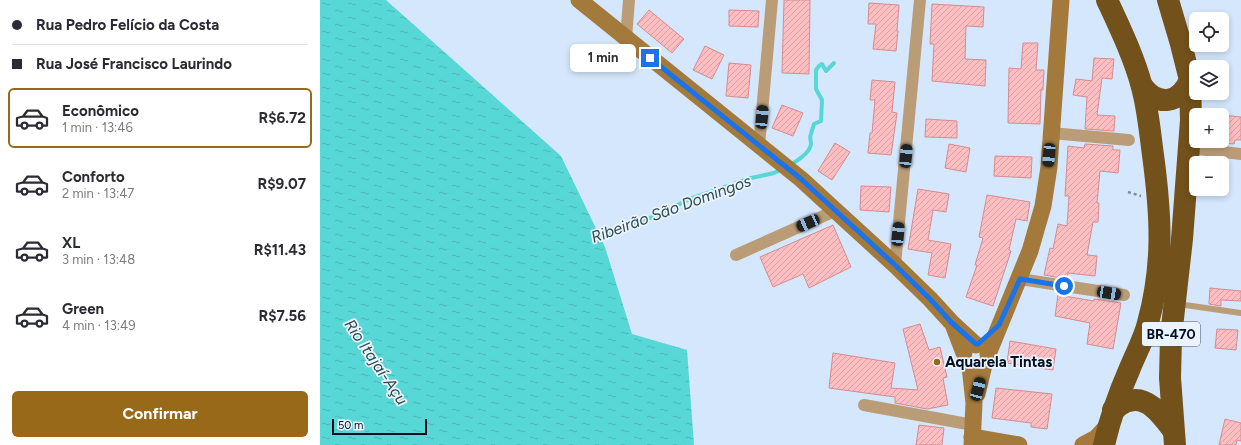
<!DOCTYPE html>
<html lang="pt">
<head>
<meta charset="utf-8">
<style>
  :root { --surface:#fff; --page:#f7f7f7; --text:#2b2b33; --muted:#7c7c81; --line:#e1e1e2; --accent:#986919 }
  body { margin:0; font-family:Figtree,sans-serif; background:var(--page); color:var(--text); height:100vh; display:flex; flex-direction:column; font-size:15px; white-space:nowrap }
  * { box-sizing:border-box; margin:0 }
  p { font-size:13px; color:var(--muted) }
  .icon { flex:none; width:22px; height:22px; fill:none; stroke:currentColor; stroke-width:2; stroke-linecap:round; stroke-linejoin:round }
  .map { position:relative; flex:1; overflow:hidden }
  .details { display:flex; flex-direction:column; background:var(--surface); width:320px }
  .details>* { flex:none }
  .top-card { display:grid; align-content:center; height:88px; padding:0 12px; background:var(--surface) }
  .fabs { position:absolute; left:869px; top:12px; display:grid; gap:8px }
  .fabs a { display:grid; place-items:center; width:40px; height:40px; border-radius:6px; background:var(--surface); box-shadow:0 2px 6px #0003; font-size:20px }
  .scale { position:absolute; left:12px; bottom:10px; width:95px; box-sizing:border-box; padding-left:4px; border:2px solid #020f22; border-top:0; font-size:11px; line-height:14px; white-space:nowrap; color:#020f22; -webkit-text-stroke:3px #eaf3fe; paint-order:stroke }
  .end { position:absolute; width:18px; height:18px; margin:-9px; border:5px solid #1a73e8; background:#fff; box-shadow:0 0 0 2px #fff }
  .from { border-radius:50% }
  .bubble { position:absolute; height:28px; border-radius:6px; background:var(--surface); box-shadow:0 2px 6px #0003; font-size:13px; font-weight:700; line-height:28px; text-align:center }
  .car { position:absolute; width:12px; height:24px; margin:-12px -6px; border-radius:5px; box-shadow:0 0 3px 1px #0007; background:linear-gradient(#222 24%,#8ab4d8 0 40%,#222 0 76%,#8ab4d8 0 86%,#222 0) }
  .top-card b { display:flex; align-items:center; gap:14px; height:38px; font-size:15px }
  .top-card b+b { border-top:1px solid var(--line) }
  .top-card i { width:10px; height:10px; background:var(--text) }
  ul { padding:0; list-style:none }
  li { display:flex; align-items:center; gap:12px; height:60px; margin:0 8px 6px; padding:0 4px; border:2px solid transparent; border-radius:6px }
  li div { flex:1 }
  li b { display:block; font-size:15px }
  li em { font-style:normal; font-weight:700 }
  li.current { border-color:var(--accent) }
  li>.icon { width:36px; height:36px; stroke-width:1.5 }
  .action { display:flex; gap:8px; margin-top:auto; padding:8px 12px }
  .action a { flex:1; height:46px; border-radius:6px; background:var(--accent); color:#fff; font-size:16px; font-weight:700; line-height:46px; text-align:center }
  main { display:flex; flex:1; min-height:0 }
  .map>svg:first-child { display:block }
  .water { fill:url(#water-ripples) }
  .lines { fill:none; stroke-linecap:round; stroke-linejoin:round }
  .stream { stroke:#58d7d7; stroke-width:4 }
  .building { fill:url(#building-hatch); stroke:#d58b91 }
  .path { stroke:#7b8ba0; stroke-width:2.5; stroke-dasharray:3 3; stroke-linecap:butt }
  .lane { stroke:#ba9d77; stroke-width:6 }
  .street { stroke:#ba9d77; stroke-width:12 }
  .secondary { stroke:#a47a3c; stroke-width:17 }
  .highway { stroke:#73511a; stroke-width:22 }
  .route { stroke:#1a73e8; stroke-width:5 }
  .poi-dot { fill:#986919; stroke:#eaf3fe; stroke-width:1.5 }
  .labels { text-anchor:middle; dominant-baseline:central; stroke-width:3.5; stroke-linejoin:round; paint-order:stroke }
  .shield { fill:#eaf3fe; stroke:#485364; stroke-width:1 }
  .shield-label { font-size:14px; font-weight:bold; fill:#020f22 }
  .poi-label { font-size:15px; font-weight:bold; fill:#020f22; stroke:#eaf3fe; text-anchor:start }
  .water-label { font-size:16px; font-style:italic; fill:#2d4948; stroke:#eaf3fe }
</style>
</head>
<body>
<main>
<section class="details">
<div class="top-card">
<b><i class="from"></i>Rua Pedro Felício da Costa</b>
<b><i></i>Rua José Francisco Laurindo</b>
</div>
<ul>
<li class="current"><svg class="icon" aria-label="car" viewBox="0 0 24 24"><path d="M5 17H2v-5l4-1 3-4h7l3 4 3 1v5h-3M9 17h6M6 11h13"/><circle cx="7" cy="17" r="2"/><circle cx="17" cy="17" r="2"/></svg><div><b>Econômico</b><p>1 min · 13:46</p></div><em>R$6.72</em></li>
<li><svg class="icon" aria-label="car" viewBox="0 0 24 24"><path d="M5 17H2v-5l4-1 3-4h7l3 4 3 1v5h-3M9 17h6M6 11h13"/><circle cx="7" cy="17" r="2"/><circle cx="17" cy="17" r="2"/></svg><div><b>Conforto</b><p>2 min · 13:47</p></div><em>R$9.07</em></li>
<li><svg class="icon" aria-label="car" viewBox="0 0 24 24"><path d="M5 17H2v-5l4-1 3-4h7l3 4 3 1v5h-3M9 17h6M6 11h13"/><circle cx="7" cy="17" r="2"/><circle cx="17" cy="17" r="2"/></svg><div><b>XL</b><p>3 min · 13:48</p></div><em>R$11.43</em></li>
<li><svg class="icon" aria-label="car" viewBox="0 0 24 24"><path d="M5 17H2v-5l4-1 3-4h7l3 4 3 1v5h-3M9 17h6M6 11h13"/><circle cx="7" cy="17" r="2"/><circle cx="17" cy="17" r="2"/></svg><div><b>Green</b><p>4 min · 13:49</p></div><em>R$7.56</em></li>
</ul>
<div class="action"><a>Confirmar</a></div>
</section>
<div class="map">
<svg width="921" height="445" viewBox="0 0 921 445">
  <defs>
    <pattern id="water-ripples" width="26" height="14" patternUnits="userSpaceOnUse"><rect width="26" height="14" fill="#58d7d7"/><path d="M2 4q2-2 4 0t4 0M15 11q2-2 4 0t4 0" fill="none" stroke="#4bb7b8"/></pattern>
    <pattern id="building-hatch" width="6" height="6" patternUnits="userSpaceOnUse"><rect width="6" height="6" fill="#fdbec2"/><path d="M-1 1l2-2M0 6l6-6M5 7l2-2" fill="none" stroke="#d7a2a6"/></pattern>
  </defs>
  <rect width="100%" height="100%" fill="#d5e7fd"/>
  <!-- water -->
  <polygon class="water" points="0,0 66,0 241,156 285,247 312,334 367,350 374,445 0,445"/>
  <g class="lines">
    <!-- stream -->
    <g class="stream">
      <path d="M470 165C477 161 490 153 491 144 491 140 489 137 491 134 492 130 493 128 494 124L501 121 502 100 496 89V70L499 66 502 64 506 71 514 63"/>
      <polyline points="276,238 282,237 330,218 370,199 431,178 454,173 462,169"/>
    </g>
  </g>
  <!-- building -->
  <g class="building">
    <polygon points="464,0 490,0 489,74 462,73"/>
    <polygon points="549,3 579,5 577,31 578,31 576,51 553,49 556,24 548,24"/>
    <polygon points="612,4 664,7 663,27 646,26 645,59 666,60 665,86 612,81 614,44 610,44"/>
    <polygon points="329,10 364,39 352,53 317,24"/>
    <polygon points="409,10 439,11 438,27 409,26"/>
    <polygon points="703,43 718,43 716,70 724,70 723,90 721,90 720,124 688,123 689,68 701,69"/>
    <polygon points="385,46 404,55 392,79 373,70"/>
    <polygon points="774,58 794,59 792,79 782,78 777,115 795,116 794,131 765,129 767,97 753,95 756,79 772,81"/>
    <polygon points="409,63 431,65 428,98 406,96"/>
    <polygon points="552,80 575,82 572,112 577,113 571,155 548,153 550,133 552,133 555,100 550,100"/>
    <polygon points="462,105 483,113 473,136 452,128"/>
    <polygon points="902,115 921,117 921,140 915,140 914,144 902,143"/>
    <polygon points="606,119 637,121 637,138 605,137"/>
    <polygon points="515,143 530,152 512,180 498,171"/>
    <polygon points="629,144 650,148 646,172 625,168"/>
    <polygon points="765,144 793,146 793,150 800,150 798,173 780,171 777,203 779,203 778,222 773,222 767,255 777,256 775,276 748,273 747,279 724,275 730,248 733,249 738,224 747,226 749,196 745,196 748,146 764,148"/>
    <polygon points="675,156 712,157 711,178 674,176"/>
    <polygon points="541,186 571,187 569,212 540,210"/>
    <polygon points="598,189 629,194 626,212 613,210 608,240 631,244 625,278 608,275 612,253 588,249"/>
    <polygon points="667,195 710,202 707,221 696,219 689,250 691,251 673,306 646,297 657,265 655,265 663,238 659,237"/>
    <polygon points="513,225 531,267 489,288 483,274 453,287 440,257"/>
    <polygon points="890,288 921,291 921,301 901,300 901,306 889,304"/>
    <polygon points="738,295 774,301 774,299 801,303 793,349 767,344 770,323 735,316"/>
    <polygon points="600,324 609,350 620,347 627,377 623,378 628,405 607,409 575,403 575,397 509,388 513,353 575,363 571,388 598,390 583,329"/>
    <polygon points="897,329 918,330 916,350 895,348"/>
    <polygon points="690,341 736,349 733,370 687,363"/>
    <polygon points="676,388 732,394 727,429 711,427 711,423 672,418"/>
    <polygon points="905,419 921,423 921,441 917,440 916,445 899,445"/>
    <polygon points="599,425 624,428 622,445 596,445"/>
  </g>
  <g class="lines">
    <!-- path -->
    <polyline class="path" points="808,192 821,196"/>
    <!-- lane -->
    <polyline class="lane" points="858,304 921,313"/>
    <!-- street -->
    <g class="street">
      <polyline points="306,38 309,0"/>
      <polyline points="731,133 809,140"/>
      <polyline points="439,146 452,0"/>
      <polyline points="870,148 921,154"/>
      <polyline points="416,255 517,210"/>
      <polyline points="575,265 600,0"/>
      <polyline points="700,279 804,295"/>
      <polyline points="544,405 653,425"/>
    </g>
    <!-- secondary -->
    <g class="secondary">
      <polyline points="259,0 481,179 575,265 610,299 632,323 656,345"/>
      <polyline points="634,327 644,353"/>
      <polyline points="668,354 710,251 723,206 729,167 741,0"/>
      <polyline points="650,366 654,403 652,445"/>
      <polyline points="657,394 664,365"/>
      <polyline points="652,437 699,445"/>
      <polyline points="763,445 776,438 789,424"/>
    </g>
    <!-- highway -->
    <g class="highway">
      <polyline points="848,0 861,44 870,80 871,120 862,239 851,336 850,378 855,445"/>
      <path d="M822 86C838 107 859 104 870 80"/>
      <path d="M793 410C798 407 803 402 809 401 828 395 843 417 853 430"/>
      <path d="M784 445C790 418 799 393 810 368 816 353 824 339 828 323 844 264 841 215 833 155 830 133 828 109 822 87 814 57 800 28 787 0"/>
    </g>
  </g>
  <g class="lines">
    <!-- route -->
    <polyline class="route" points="330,58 481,179 575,265 610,299 632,323 656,344 658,344 679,325 700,279 744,286"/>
  </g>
  <!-- markers -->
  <circle class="poi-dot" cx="617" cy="362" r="4"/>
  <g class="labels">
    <!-- shield labels -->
    <rect class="shield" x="822" y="322" width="58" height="24" rx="3"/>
    <g class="shield-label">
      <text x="851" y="334">BR-470</text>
    </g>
    <!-- poi labels -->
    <g class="poi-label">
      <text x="625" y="362">Aquarela Tintas</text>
    </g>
    <!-- water labels -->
    <g class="water-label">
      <text transform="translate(351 209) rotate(-20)">Ribeirão São Domingos</text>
      <text transform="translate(56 362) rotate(56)">Rio Itajaí-Açu</text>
    </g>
  </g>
</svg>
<div class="fabs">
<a><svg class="icon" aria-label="locate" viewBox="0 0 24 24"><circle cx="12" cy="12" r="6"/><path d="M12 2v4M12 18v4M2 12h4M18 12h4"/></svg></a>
<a><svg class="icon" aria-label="layers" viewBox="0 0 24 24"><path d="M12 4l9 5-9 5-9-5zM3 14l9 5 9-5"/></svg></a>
<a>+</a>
<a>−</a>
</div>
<div class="scale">50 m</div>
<i class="end from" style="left:744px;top:286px"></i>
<i class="end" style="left:330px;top:58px"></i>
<div class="bubble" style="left:250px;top:44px;width:66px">1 min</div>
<i class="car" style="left:442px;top:117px;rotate:5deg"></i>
<i class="car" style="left:729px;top:155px;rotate:185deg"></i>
<i class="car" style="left:586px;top:156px;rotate:5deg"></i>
<i class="car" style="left:488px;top:223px;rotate:246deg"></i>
<i class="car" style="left:578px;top:234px;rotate:5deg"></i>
<i class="car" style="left:789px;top:293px;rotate:99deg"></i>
<i class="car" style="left:658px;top:389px;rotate:15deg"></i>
</div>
</main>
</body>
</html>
